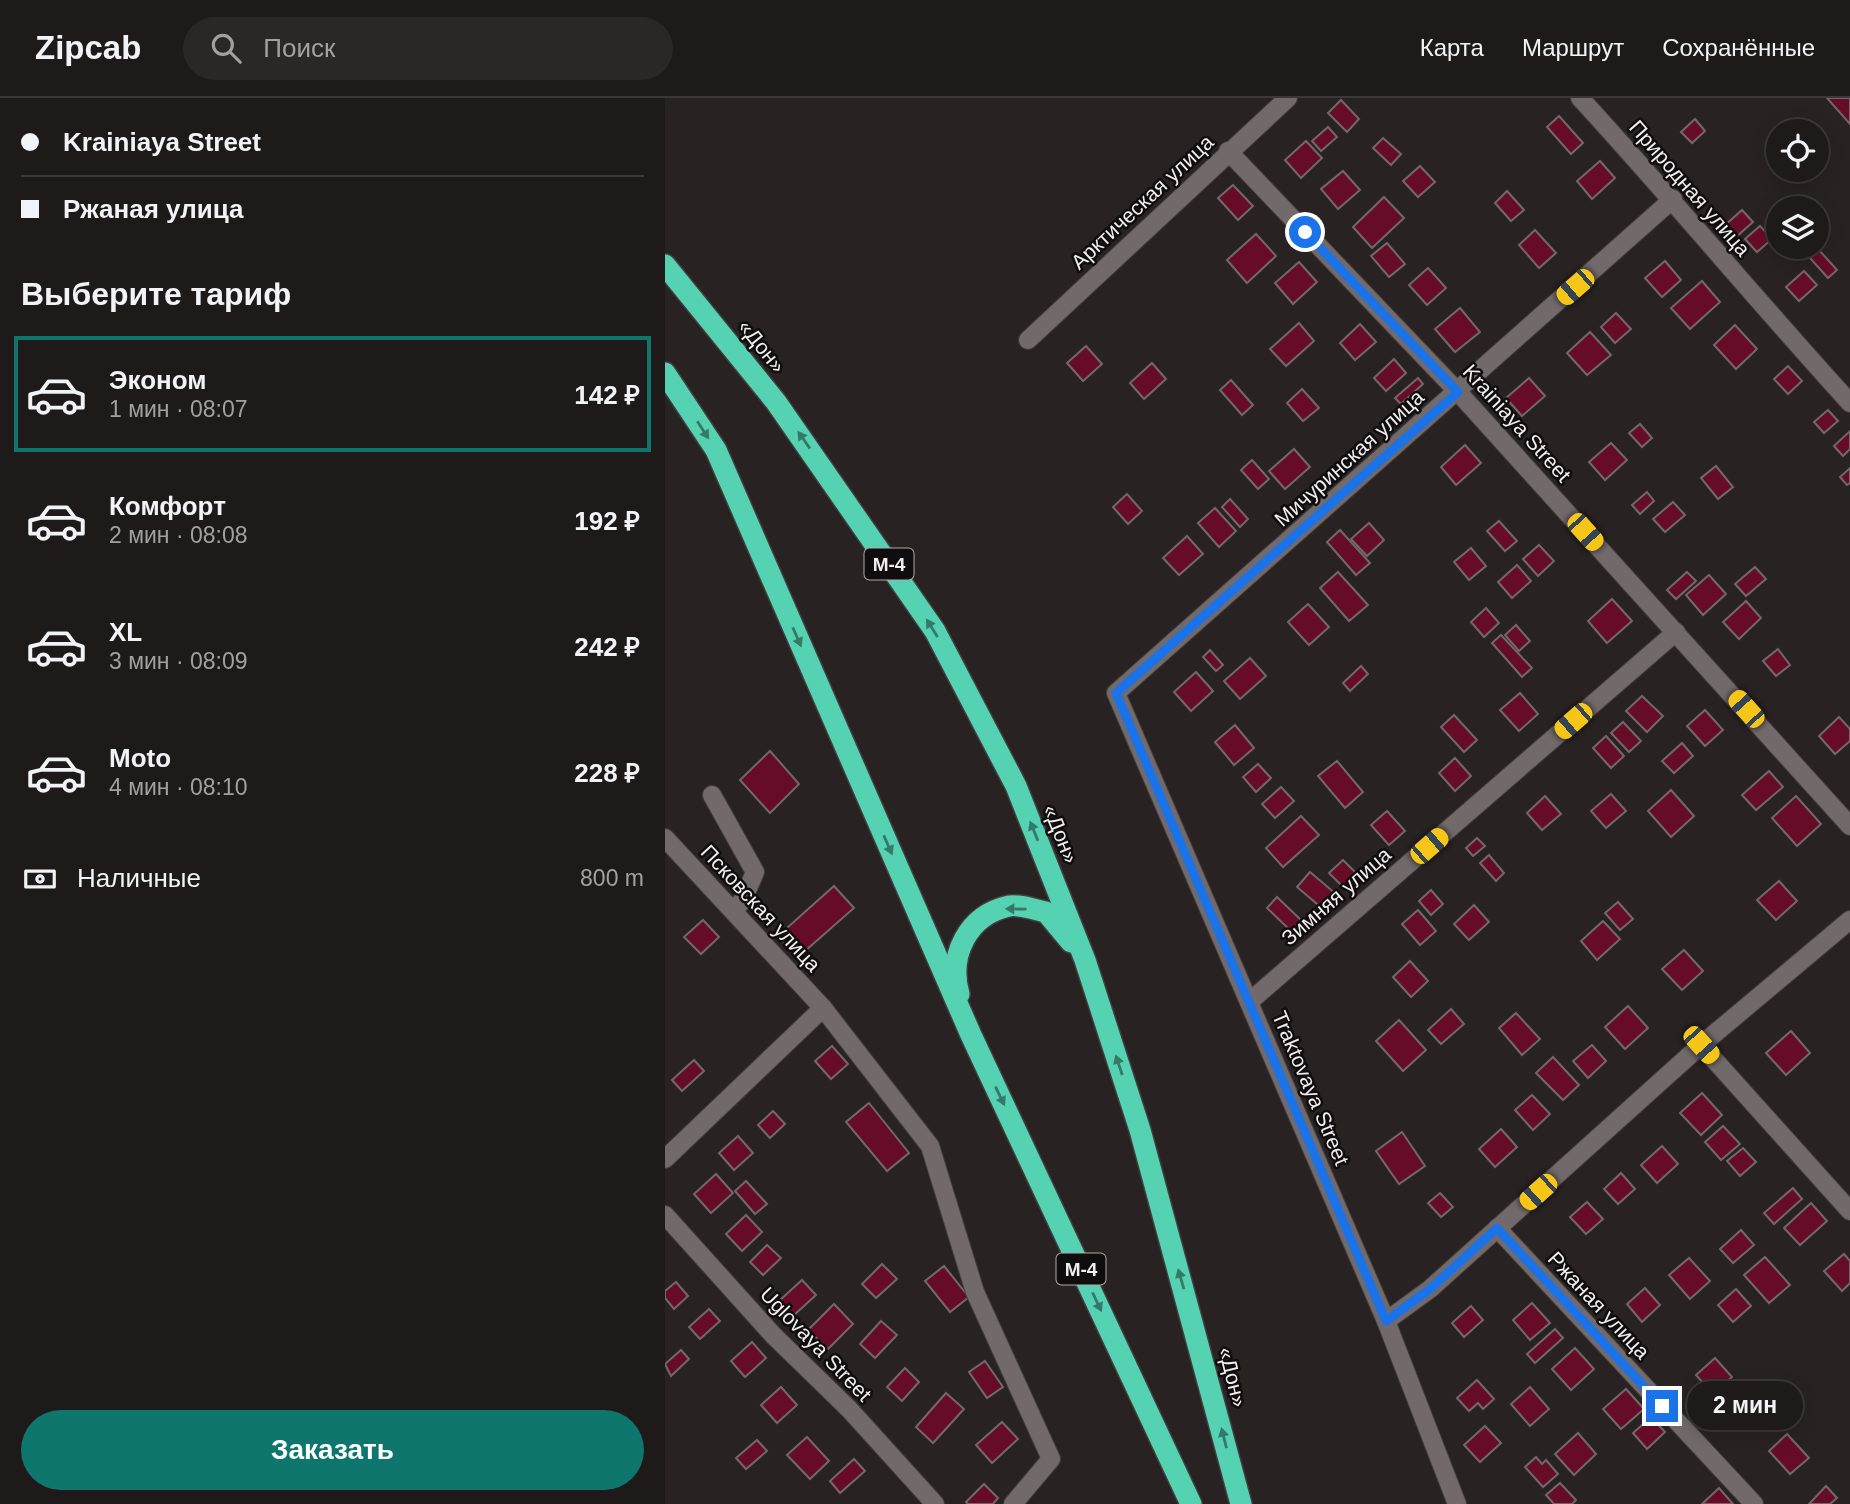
<!DOCTYPE html>
<html lang="ru">
<head>
<meta charset="utf-8">
<style>
  :root { --surface:#1f1a1a; --page:#2c2727; --text:#f1f3f6; --muted:#a1a1a2; --line:#3c3839; --accent:#0f766e }
  body { margin:0; font-family:Arial,sans-serif; background:var(--page); color:var(--text); height:100vh; display:flex; flex-direction:column; font-size:26px; white-space:nowrap }
  * { box-sizing:border-box; margin:0 }
  p { font-size:23px; color:var(--muted) }
  .icon { flex:none; width:38px; height:38px; fill:none; stroke:currentColor; stroke-width:2; stroke-linecap:round; stroke-linejoin:round }
  .map { position:relative; flex:1; overflow:hidden }
  .side { display:flex; flex-direction:column; background:var(--surface); width:665px }
  .side>* { flex:none }
  .banner { display:grid; align-content:center; height:154px; padding:0 21px; background:var(--surface) }
  .tools { position:absolute; left:1101px; top:21px; display:grid; gap:14px }
  .tools a { display:grid; place-items:center; width:63px; height:63px; border-radius:50%; background:var(--surface); box-shadow:0 4px 18px #0003,0 0 0 2px var(--line); font-size:35px }
  .end { position:absolute; width:32px; height:32px; margin:-16px; border:9px solid #1a73e8; background:#fff; box-shadow:0 0 0 4px #fff }
  .from { border-radius:50% }
  .bubble { position:absolute; height:49px; border-radius:24px; background:var(--surface); box-shadow:0 4px 18px #0003,0 0 0 2px var(--line); font-size:23px; font-weight:700; line-height:49px; text-align:center }
  .car { position:absolute; width:21px; height:42px; margin:-21px -10px; border-radius:9px; box-shadow:0 0 5px 2px #0007; background:linear-gradient(#f5c518 24%,#345 0 40%,#f5c518 0 76%,#345 0 86%,#f5c518 0) }
  .banner b { display:flex; align-items:center; gap:24px; height:66px; font-size:26px }
  .banner b+b { border-top:2px solid var(--line) }
  .banner i { width:18px; height:18px; background:var(--text) }
  ul { padding:0; list-style:none }
  li { display:flex; align-items:center; gap:21px; height:116px; margin:0 14px 10px; padding:0 7px; border:4px solid transparent; border-radius:0px }
  li div { flex:1 }
  li b { display:block; font-size:26px }
  li em { font-style:normal; font-weight:700 }
  li.current { border-color:var(--accent) }
  li>.icon { width:63px; height:63px; stroke-width:1.5 }
  h2 { padding:0 21px; font-size:32px; line-height:84px }
  .pay { display:flex; align-items:center; gap:18px; height:77px; padding:0 21px; font-size:26px }
  .pay p { margin-inline-start:auto }
  .action { display:flex; gap:14px; margin-top:auto; padding:14px 21px }
  .action a { flex:1; height:80px; border-radius:42px; background:var(--accent); color:#fff; font-size:28px; font-weight:700; line-height:80px; text-align:center }
  header { display:flex; align-items:center; gap:42px; box-sizing:border-box; height:98px; padding:0 35px; background:var(--surface); border-bottom:2px solid var(--line) }
  header strong { font-size:33px }
  nav { display:flex; gap:38px; margin-inline-start:auto; font-size:24px }
  .search { width:490px; height:63px; background:var(--page); display:flex; align-items:center; gap:18px; box-sizing:border-box; padding:0 24px; border-radius:38px; color:var(--muted); font-size:26px }
  main { display:flex; flex:1; min-height:0 }
  .map>svg:first-child { display:block }
  .building { fill:#670c27; stroke:#706869; stroke-width:2 }
  .lines { fill:none; stroke-linecap:round; stroke-linejoin:round }
  .minor-casing { stroke:#423e3e; stroke-width:20 }
  .highway-casing { stroke:#423e3e; stroke-width:24 }
  .minor { stroke:#71696a; stroke-width:18 }
  .highway { stroke:#54d2b2; stroke-width:21 }
  .oneway { fill:#357968 }
  .route { stroke:#1a73e8; stroke-width:9 }
  .labels { text-anchor:middle; dominant-baseline:central; stroke-width:5; stroke-linejoin:round; paint-order:stroke }
  .shield { fill:#0f0d0d; stroke:#aeaaaa; stroke-width:2 }
  .shield-label { font-size:19px; font-weight:bold; fill:#f2edee }
  .street-label { font-size:21px; fill:#f2edee; stroke:#0f0d0d }
</style>
</head>
<body>
<header>
<strong>Zipcab</strong>
<div class="search"><svg class="icon" aria-label="search" viewBox="0 0 24 24"><circle cx="10" cy="10" r="6"/><path d="M15 15l6 6"/></svg>Поиск</div>
<nav><a>Карта</a><a>Маршрут</a><a>Сохранённые</a></nav>
</header>
<main>
<section class="side">
<div class="banner">
<b><i class="from"></i>Krainiaya Street</b>
<b><i></i>Ржаная улица</b>
</div>
<h2>Выберите тариф</h2>
<ul>
<li class="current"><svg class="icon" aria-label="car" viewBox="0 0 24 24"><path d="M5 17H2v-5l4-1 3-4h7l3 4 3 1v5h-3M9 17h6M6 11h13"/><circle cx="7" cy="17" r="2"/><circle cx="17" cy="17" r="2"/></svg><div><b>Эконом</b><p>1 мин · 08:07</p></div><em>142 ₽</em></li>
<li><svg class="icon" aria-label="car" viewBox="0 0 24 24"><path d="M5 17H2v-5l4-1 3-4h7l3 4 3 1v5h-3M9 17h6M6 11h13"/><circle cx="7" cy="17" r="2"/><circle cx="17" cy="17" r="2"/></svg><div><b>Комфорт</b><p>2 мин · 08:08</p></div><em>192 ₽</em></li>
<li><svg class="icon" aria-label="car" viewBox="0 0 24 24"><path d="M5 17H2v-5l4-1 3-4h7l3 4 3 1v5h-3M9 17h6M6 11h13"/><circle cx="7" cy="17" r="2"/><circle cx="17" cy="17" r="2"/></svg><div><b>XL</b><p>3 мин · 08:09</p></div><em>242 ₽</em></li>
<li><svg class="icon" aria-label="car" viewBox="0 0 24 24"><path d="M5 17H2v-5l4-1 3-4h7l3 4 3 1v5h-3M9 17h6M6 11h13"/><circle cx="7" cy="17" r="2"/><circle cx="17" cy="17" r="2"/></svg><div><b>Moto</b><p>4 мин · 08:10</p></div><em>228 ₽</em></li>
</ul>
<div class="pay"><svg class="icon" aria-label="cash" viewBox="0 0 24 24"><path d="M3 7h18v10H3z"/><circle cx="12" cy="12" r="2"/></svg>Наличные<p>800 m</p></div>
<div class="action"><a>Заказать</a></div>
</section>
<div class="map">
<svg width="1185" height="1406" viewBox="0 0 1185 1406">
  <rect width="100%" height="100%" fill="#292223"/>
  <!-- building -->
  <g class="building">
    <polygon points="1162,0 1185,0 1185,26"/>
    <polygon points="676,2 694,21 682,34 663,15"/>
    <polygon points="894,18 918,45 906,56 882,29"/>
    <polygon points="1030,21 1040,33 1027,45 1016,34"/>
    <polygon points="663,29 672,39 656,53 647,43"/>
    <polygon points="718,40 736,56 726,67 708,50"/>
    <polygon points="641,43 657,60 636,80 620,62"/>
    <polygon points="935,63 950,80 927,101 912,83"/>
    <polygon points="755,68 770,84 753,99 738,83"/>
    <polygon points="678,73 695,92 673,111 656,91"/>
    <polygon points="568,87 588,108 573,122 553,100"/>
    <polygon points="842,93 859,112 846,123 830,105"/>
    <polygon points="719,99 739,120 707,150 688,129"/>
    <polygon points="1077,112 1088,124 1070,140 1059,128"/>
    <polygon points="1095,128 1107,141 1092,154 1080,141"/>
    <polygon points="870,132 891,155 874,170 854,147"/>
    <polygon points="591,136 611,158 582,185 562,162"/>
    <polygon points="722,145 740,166 724,179 706,158"/>
    <polygon points="1154,152 1172,172 1163,180 1145,160"/>
    <polygon points="1000,163 1016,182 997,199 980,180"/>
    <polygon points="634,164 652,184 628,206 610,185"/>
    <polygon points="763,170 781,190 762,207 744,187"/>
    <polygon points="1139,173 1152,187 1134,203 1121,189"/>
    <polygon points="1037,183 1055,204 1025,231 1006,210"/>
    <polygon points="795,210 815,234 790,254 770,231"/>
    <polygon points="951,215 966,231 950,245 936,229"/>
    <polygon points="634,225 649,243 621,268 605,251"/>
    <polygon points="695,226 711,244 690,262 675,245"/>
    <polygon points="1070,227 1092,251 1071,271 1049,247"/>
    <polygon points="925,234 946,257 922,277 902,255"/>
    <polygon points="421,248 437,266 418,283 402,265"/>
    <polygon points="729,261 741,275 721,293 709,280"/>
    <polygon points="487,265 501,281 479,301 465,285"/>
    <polygon points="1123,268 1137,283 1123,296 1109,281"/>
    <polygon points="753,280 758,286 736,306 730,300"/>
    <polygon points="864,280 880,298 857,318 841,300"/>
    <polygon points="566,282 588,307 577,317 555,292"/>
    <polygon points="637,291 654,310 638,323 622,305"/>
    <polygon points="1163,312 1173,323 1159,335 1149,324"/>
    <polygon points="975,326 987,340 977,349 964,335"/>
    <polygon points="1185,333 1185,351 1178,358 1169,348"/>
    <polygon points="946,345 962,362 940,382 924,364"/>
    <polygon points="800,347 816,365 791,387 776,369"/>
    <polygon points="629,351 645,369 620,391 604,373"/>
    <polygon points="587,362 604,381 593,391 576,372"/>
    <polygon points="1051,368 1068,389 1053,401 1036,380"/>
    <polygon points="1185,370 1185,385 1182,387 1175,379"/>
    <polygon points="982,394 989,403 975,416 967,407"/>
    <polygon points="462,396 477,413 463,426 448,409"/>
    <polygon points="565,401 583,421 575,429 557,409"/>
    <polygon points="1008,404 1020,417 1000,434 988,421"/>
    <polygon points="550,410 571,433 554,449 533,425"/>
    <polygon points="834,423 852,443 840,453 822,433"/>
    <polygon points="704,425 719,442 702,458 686,441"/>
    <polygon points="675,432 705,465 691,477 662,444"/>
    <polygon points="522,438 538,456 514,477 498,460"/>
    <polygon points="874,447 889,463 873,478 858,461"/>
    <polygon points="806,450 821,468 804,482 789,464"/>
    <polygon points="852,467 866,483 847,500 833,484"/>
    <polygon points="1090,469 1101,481 1081,498 1070,486"/>
    <polygon points="673,474 703,507 684,523 655,490"/>
    <polygon points="1022,474 1031,483 1011,501 1002,492"/>
    <polygon points="1044,477 1061,496 1038,517 1021,497"/>
    <polygon points="947,501 967,523 942,545 923,523"/>
    <polygon points="1081,503 1096,520 1074,541 1058,524"/>
    <polygon points="643,506 664,529 644,547 623,524"/>
    <polygon points="821,510 834,525 819,539 806,524"/>
    <polygon points="851,527 865,543 854,553 840,537"/>
    <polygon points="836,537 867,570 857,579 827,545"/>
    <polygon points="1113,551 1125,567 1111,578 1098,563"/>
    <polygon points="545,552 558,567 551,573 538,559"/>
    <polygon points="585,560 601,578 575,601 559,583"/>
    <polygon points="696,568 703,576 685,593 678,585"/>
    <polygon points="531,574 548,593 526,613 509,594"/>
    <polygon points="855,595 873,616 854,633 835,612"/>
    <polygon points="977,598 998,618 982,634 961,613"/>
    <polygon points="1040,612 1058,632 1040,648 1022,628"/>
    <polygon points="789,617 812,642 799,654 776,629"/>
    <polygon points="1174,619 1185,631 1185,643 1170,656 1154,638"/>
    <polygon points="958,624 976,643 964,654 946,635"/>
    <polygon points="570,627 589,650 569,667 550,644"/>
    <polygon points="941,638 959,658 946,670 928,650"/>
    <polygon points="1017,645 1028,658 1009,675 997,663"/>
    <polygon points="105,653 134,686 105,715 75,682"/>
    <polygon points="790,660 806,678 790,693 774,675"/>
    <polygon points="672,663 698,694 680,710 653,678"/>
    <polygon points="593,666 606,680 591,694 578,679"/>
    <polygon points="1104,673 1118,689 1091,712 1077,697"/>
    <polygon points="616,689 629,703 610,720 597,706"/>
    <polygon points="1006,692 1029,718 1006,739 983,713"/>
    <polygon points="946,696 961,713 941,730 926,713"/>
    <polygon points="880,698 896,716 877,732 862,715"/>
    <polygon points="1131,698 1156,726 1132,748 1107,720"/>
    <polygon points="722,713 740,733 724,747 706,727"/>
    <polygon points="636,718 654,737 618,769 601,750"/>
    <polygon points="812,740 820,748 808,758 801,750"/>
    <polygon points="824,757 839,775 831,783 815,765"/>
    <polygon points="678,762 696,780 682,793 664,775"/>
    <polygon points="645,774 671,796 658,811 632,789"/>
    <polygon points="1114,783 1132,803 1111,822 1092,802"/>
    <polygon points="169,788 189,810 132,860 113,838"/>
    <polygon points="766,792 778,806 766,817 754,803"/>
    <polygon points="612,799 636,822 626,833 602,810"/>
    <polygon points="953,804 968,821 955,832 940,815"/>
    <polygon points="809,807 824,824 804,842 789,826"/>
    <polygon points="753,812 771,833 755,847 737,826"/>
    <polygon points="38,822 54,839 36,856 19,839"/>
    <polygon points="938,823 955,841 932,862 916,843"/>
    <polygon points="1019,852 1038,873 1017,892 997,871"/>
    <polygon points="745,863 763,883 746,899 728,879"/>
    <polygon points="963,908 983,930 960,951 940,929"/>
    <polygon points="786,911 799,926 776,946 763,932"/>
    <polygon points="851,915 875,941 857,957 834,930"/>
    <polygon points="734,922 761,952 738,973 711,943"/>
    <polygon points="1126,933 1145,955 1121,977 1101,955"/>
    <polygon points="927,947 941,963 923,980 908,963"/>
    <polygon points="167,948 183,966 166,981 150,963"/>
    <polygon points="888,959 914,987 898,1002 871,975"/>
    <polygon points="29,962 39,973 17,993 7,982"/>
    <polygon points="1037,995 1057,1017 1036,1037 1015,1015"/>
    <polygon points="867,997 885,1016 868,1032 850,1012"/>
    <polygon points="204,1005 244,1055 222,1073 181,1024"/>
    <polygon points="108,1013 120,1026 105,1040 93,1027"/>
    <polygon points="1058,1028 1075,1046 1056,1062 1040,1044"/>
    <polygon points="836,1031 852,1049 830,1069 814,1051"/>
    <polygon points="737,1034 760,1068 734,1086 711,1053"/>
    <polygon points="73,1038 88,1055 69,1072 54,1055"/>
    <polygon points="997,1048 1013,1066 992,1085 976,1067"/>
    <polygon points="1078,1050 1091,1064 1075,1078 1062,1063"/>
    <polygon points="956,1075 970,1091 953,1106 939,1091"/>
    <polygon points="51,1076 68,1095 46,1115 29,1096"/>
    <polygon points="81,1083 102,1106 90,1116 70,1093"/>
    <polygon points="1128,1090 1137,1101 1109,1126 1099,1115"/>
    <polygon points="775,1095 788,1109 776,1119 763,1105"/>
    <polygon points="922,1104 938,1121 921,1136 905,1119"/>
    <polygon points="1146,1105 1162,1123 1135,1147 1119,1130"/>
    <polygon points="81,1117 97,1134 77,1153 61,1136"/>
    <polygon points="1076,1132 1089,1147 1068,1165 1055,1151"/>
    <polygon points="102,1147 116,1160 98,1177 85,1164"/>
    <polygon points="1179,1156 1185,1163 1185,1185 1177,1193 1159,1173"/>
    <polygon points="1100,1159 1125,1187 1104,1205 1079,1177"/>
    <polygon points="1024,1160 1045,1183 1025,1201 1004,1177"/>
    <polygon points="217,1166 232,1181 211,1200 197,1186"/>
    <polygon points="279,1168 304,1199 285,1214 260,1183"/>
    <polygon points="137,1182 151,1197 128,1218 114,1203"/>
    <polygon points="11,1184 23,1198 9,1211 0,1200 0,1193"/>
    <polygon points="980,1190 995,1207 977,1224 962,1206"/>
    <polygon points="1071,1191 1086,1208 1068,1224 1053,1207"/>
    <polygon points="867,1205 885,1225 865,1242 848,1222"/>
    <polygon points="169,1206 188,1226 163,1251 143,1232"/>
    <polygon points="806,1208 818,1222 799,1239 787,1225"/>
    <polygon points="44,1211 55,1223 35,1241 24,1229"/>
    <polygon points="216,1223 232,1237 210,1260 195,1246"/>
    <polygon points="890,1231 898,1240 870,1265 862,1256"/>
    <polygon points="87,1244 101,1260 80,1279 66,1263"/>
    <polygon points="910,1250 929,1271 906,1292 887,1271"/>
    <polygon points="16,1252 24,1261 6,1278 0,1266"/>
    <polygon points="1050,1260 1067,1279 1048,1296 1031,1277"/>
    <polygon points="320,1263 338,1289 322,1300 304,1274"/>
    <polygon points="240,1270 254,1284 237,1303 222,1289"/>
    <polygon points="812,1282 829,1301 818,1311 813,1305 804,1313 792,1300"/>
    <polygon points="116,1289 132,1307 112,1325 96,1307"/>
    <polygon points="865,1289 884,1311 865,1328 846,1306"/>
    <polygon points="961,1291 979,1311 956,1331 938,1311"/>
    <polygon points="281,1295 299,1311 268,1345 251,1329"/>
    <polygon points="1083,1297 1101,1317 1089,1328 1071,1308"/>
    <polygon points="986,1319 1000,1334 982,1351 968,1335"/>
    <polygon points="337,1324 353,1341 327,1365 311,1347"/>
    <polygon points="820,1328 836,1345 815,1364 799,1347"/>
    <polygon points="913,1335 931,1356 909,1377 890,1356"/>
    <polygon points="1122,1336 1144,1360 1125,1376 1104,1353"/>
    <polygon points="142,1339 164,1363 145,1381 122,1357"/>
    <polygon points="92,1342 102,1353 81,1371 71,1360"/>
    <polygon points="871,1359 877,1366 881,1362 893,1376 878,1389 860,1369"/>
    <polygon points="189,1361 200,1373 175,1395 165,1383"/>
    <polygon points="895,1385 911,1402 907,1406 889,1406 881,1397"/>
    <polygon points="319,1386 333,1400 328,1406 303,1406 301,1404"/>
    <polygon points="1161,1388 1172,1400 1165,1406 1144,1406"/>
    <polygon points="1054,1390 1068,1406 1037,1406"/>
  </g>
  <g class="lines">
    <!-- minor casing -->
    <g class="minor-casing">
      <g id="minor">
        <path d="M915 0C1007 100 1093 204 1185 305"/>
        <polyline points="563,53 793,294 1185,728"/>
        <polyline points="363,242 623,0"/>
        <polyline points="47,697 90,774 78,802 69,812"/>
        <polyline points="0,740 158,910 265,1048 310,1194 386,1361 348,1406"/>
        <polyline points="584,904 1011,534"/>
        <polyline points="1036,947 1185,1113"/>
        <polyline points="0,1061 158,910"/>
        <polyline points="0,1117 108,1237 184,1311 270,1406"/>
        <polyline points="832,1130 1089,1406"/>
        <polyline points="721,1223 765,1191 1036,947 1185,822"/>
        <polyline points="792,1406 721,1223 451,595 1008,101"/>
      </g>
    </g>
    <!-- highway casing -->
    <g class="highway-casing">
      <g id="highway">
        <polyline points="0,167 111,304 270,533 351,688 420,862 475,1032 576,1406"/>
        <polyline points="0,275 51,352 306,937 526,1406"/>
        <path d="M294 896C283 857 303 817 344 808 354 806 371 812 381 814L406 844"/>
      </g>
    </g>
    <!-- minor -->
    <use href="#minor" class="minor"/>
    <!-- highway -->
    <use href="#highway" class="highway"/>
  </g>
  <!-- one-way arrows -->
  <defs><path id="oneway-solid" d="M-6-.8H1V-3.2L6.5 0L1 3.2V.8H-6Z" transform="scale(1.75)"/></defs>
  <g class="oneway">
    <use href="#oneway-solid" transform="translate(38 332) rotate(57)"/>
    <use href="#oneway-solid" transform="translate(139 342) rotate(-125)"/>
    <use href="#oneway-solid" transform="translate(267 530) rotate(-122)"/>
    <use href="#oneway-solid" transform="translate(132 539) rotate(66)"/>
    <use href="#oneway-solid" transform="translate(369 733) rotate(-112)"/>
    <use href="#oneway-solid" transform="translate(223 747) rotate(66)"/>
    <use href="#oneway-solid" transform="translate(351 811) rotate(-179)"/>
    <use href="#oneway-solid" transform="translate(454 967) rotate(-108)"/>
    <use href="#oneway-solid" transform="translate(335 998) rotate(64)"/>
    <use href="#oneway-solid" transform="translate(516 1181) rotate(-106)"/>
    <use href="#oneway-solid" transform="translate(432 1204) rotate(65)"/>
    <use href="#oneway-solid" transform="translate(559 1340) rotate(-104)"/>
  </g>
  <g class="lines">
    <!-- route -->
    <polyline class="route" points="640,134 793,294 451,595 721,1223 765,1191 832,1130 997,1308"/>
  </g>
  <g class="labels">
    <!-- shield labels -->
    <g class="shield">
      <rect x="199.5" y="450.5" width="49" height="31" rx="5"/>
      <rect x="391.5" y="1155.5" width="49" height="31" rx="5"/>
    </g>
    <g class="shield-label">
      <text x="224" y="466">М-4</text>
      <text x="416" y="1171">М-4</text>
    </g>
    <!-- street labels -->
    <g class="street-label">
      <text transform="translate(1025 90) rotate(49)">Природная улица</text>
      <text transform="translate(477 104) rotate(-43)">Арктическая улица</text>
      <text transform="translate(97 248) rotate(51)">«Дон»</text>
      <text transform="translate(852 325) rotate(48)">Krainiaya Street</text>
      <text transform="translate(684 360) rotate(-42)">Мичуринская улица</text>
      <text transform="translate(396 736) rotate(68)">«Дон»</text>
      <text transform="translate(671 798) rotate(-41)">Зимняя улица</text>
      <text transform="translate(96 810) rotate(47)">Псковская улица</text>
      <text transform="translate(646 990) rotate(67)">Traktovaya Street</text>
      <text transform="translate(934 1207) rotate(47)">Ржаная улица</text>
      <text transform="translate(151 1246) rotate(46)">Uglovaya Street</text>
      <text transform="translate(568 1279) rotate(76)">«Дон»</text>
    </g>
  </g>
</svg>
<div class="tools">
<a><svg class="icon" aria-label="locate" viewBox="0 0 24 24"><circle cx="12" cy="12" r="6"/><path d="M12 2v4M12 18v4M2 12h4M18 12h4"/></svg></a>
<a><svg class="icon" aria-label="layers" viewBox="0 0 24 24"><path d="M12 4l9 5-9 5-9-5zM3 14l9 5 9-5"/></svg></a>
</div>
<i class="end from" style="left:640px;top:134px"></i>
<i class="end" style="left:997px;top:1308px"></i>
<div class="bubble" style="left:1022px;top:1283px;width:116px">2 мин</div>
<i class="car" style="left:910px;top:189px;rotate:229deg"></i>
<i class="car" style="left:920px;top:434px;rotate:138deg"></i>
<i class="car" style="left:1081px;top:611px;rotate:318deg"></i>
<i class="car" style="left:908px;top:623px;rotate:229deg"></i>
<i class="car" style="left:764px;top:748px;rotate:49deg"></i>
<i class="car" style="left:1036px;top:947px;rotate:138deg"></i>
<i class="car" style="left:873px;top:1094px;rotate:228deg"></i>
</div>
</main>
</body>
</html>
